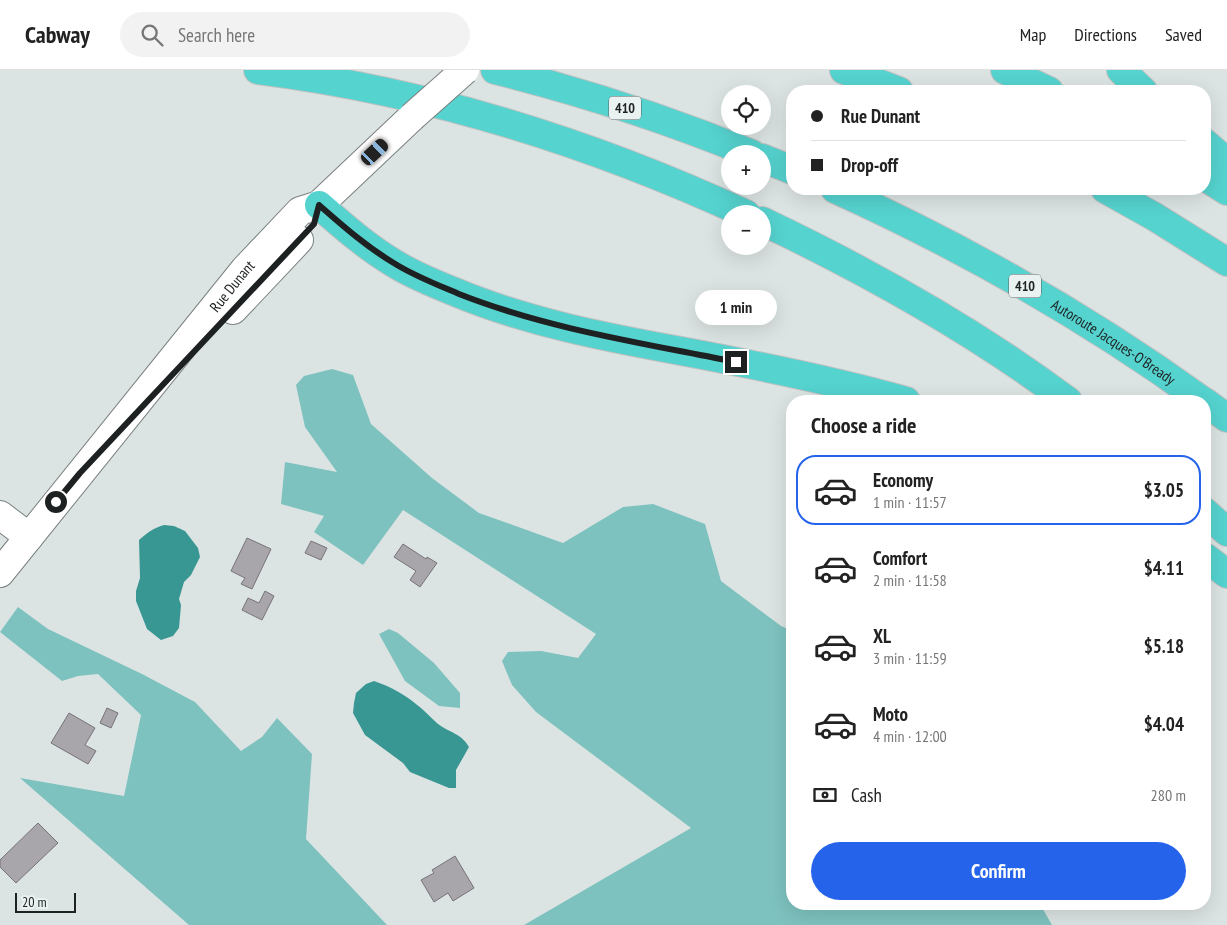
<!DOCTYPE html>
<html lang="en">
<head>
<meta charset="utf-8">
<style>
  :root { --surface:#fff; --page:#f2f2f2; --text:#222; --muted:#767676; --line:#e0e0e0; --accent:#2563eb }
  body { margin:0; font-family:"PT Sans Narrow",sans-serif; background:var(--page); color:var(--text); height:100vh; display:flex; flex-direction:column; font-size:19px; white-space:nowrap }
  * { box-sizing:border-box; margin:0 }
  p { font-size:16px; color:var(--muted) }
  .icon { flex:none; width:28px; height:28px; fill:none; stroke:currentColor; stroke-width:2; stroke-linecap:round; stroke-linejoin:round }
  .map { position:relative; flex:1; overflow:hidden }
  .panel { position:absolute; left:786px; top:325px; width:425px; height:515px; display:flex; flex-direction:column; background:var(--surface); border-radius:20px; box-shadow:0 5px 20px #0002 }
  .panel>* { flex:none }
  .banner { position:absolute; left:786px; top:15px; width:425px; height:110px; border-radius:20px; box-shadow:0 5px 20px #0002; display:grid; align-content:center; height:110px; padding:0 25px; background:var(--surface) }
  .tools { position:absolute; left:721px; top:15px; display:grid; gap:10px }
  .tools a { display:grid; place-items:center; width:50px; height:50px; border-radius:50%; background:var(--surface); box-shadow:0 5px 20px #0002; font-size:25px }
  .scale { position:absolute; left:15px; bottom:12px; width:61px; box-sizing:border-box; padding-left:5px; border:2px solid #1e2121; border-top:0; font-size:14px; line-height:18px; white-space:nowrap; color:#1e2121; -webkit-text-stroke:4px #e9f1f1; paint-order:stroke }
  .end { position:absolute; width:22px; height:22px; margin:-11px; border:6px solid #1e2121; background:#fff; box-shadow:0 0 0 2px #fff }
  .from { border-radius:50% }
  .bubble { position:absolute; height:35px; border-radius:18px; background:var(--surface); box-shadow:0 5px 20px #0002; font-size:16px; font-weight:600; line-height:35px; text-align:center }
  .car { position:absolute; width:15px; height:30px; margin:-15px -8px; border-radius:6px; box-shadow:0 0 4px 1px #0007; background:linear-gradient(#222 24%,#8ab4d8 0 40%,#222 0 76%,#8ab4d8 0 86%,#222 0) }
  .banner b { display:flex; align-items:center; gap:18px; height:48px; font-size:19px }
  .banner b+b { border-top:1px solid var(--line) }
  .banner i { width:12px; height:12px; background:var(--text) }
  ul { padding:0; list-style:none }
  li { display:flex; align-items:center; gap:15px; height:70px; margin:0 10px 8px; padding:0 15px; border:2px solid transparent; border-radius:20px }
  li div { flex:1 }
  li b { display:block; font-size:19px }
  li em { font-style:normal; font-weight:600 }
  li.selected { border-color:var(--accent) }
  li>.icon { width:45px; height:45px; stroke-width:1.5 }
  h2 { padding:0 25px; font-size:22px; line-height:60px }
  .pay { display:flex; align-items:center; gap:12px; height:55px; padding:0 25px; font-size:19px }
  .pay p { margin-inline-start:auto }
  .button { display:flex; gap:10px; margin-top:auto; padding:10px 25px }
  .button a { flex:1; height:58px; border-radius:30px; background:var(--accent); color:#fff; font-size:20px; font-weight:600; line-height:58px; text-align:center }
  header { display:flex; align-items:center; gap:30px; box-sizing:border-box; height:70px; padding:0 25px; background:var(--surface); border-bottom:1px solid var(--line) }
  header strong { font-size:24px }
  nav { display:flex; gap:28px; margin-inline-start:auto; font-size:18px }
  .search { width:350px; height:45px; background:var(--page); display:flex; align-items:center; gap:12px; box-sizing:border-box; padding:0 18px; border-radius:28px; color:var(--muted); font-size:19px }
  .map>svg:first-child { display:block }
  .green { fill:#7ec2bf }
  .water { fill:#389693 }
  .building { fill:#a9a6ab; stroke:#767378 }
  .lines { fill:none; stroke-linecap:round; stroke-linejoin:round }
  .secondary-casing { stroke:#79807f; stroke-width:30 }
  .highway-casing { stroke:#c0c1c1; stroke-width:30 }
  .secondary { stroke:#fff; stroke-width:28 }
  .highway { stroke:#55d3cf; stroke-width:28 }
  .secondary-bridge-casing { stroke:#79807f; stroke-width:30; stroke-linecap:butt }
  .secondary-bridge { stroke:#fff; stroke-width:28 }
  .route { stroke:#1e2121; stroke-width:6 }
  .labels { text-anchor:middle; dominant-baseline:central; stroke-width:4; stroke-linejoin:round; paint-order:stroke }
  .shield { fill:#e9f1f1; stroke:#5b5f5f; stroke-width:1 }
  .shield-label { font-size:14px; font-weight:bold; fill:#1e2121 }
  .street-label { font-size:15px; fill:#1e2121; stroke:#e9f1f1 }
</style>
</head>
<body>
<header>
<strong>Cabway</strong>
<div class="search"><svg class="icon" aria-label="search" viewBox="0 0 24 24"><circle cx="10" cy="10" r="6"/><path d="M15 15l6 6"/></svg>Search here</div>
<nav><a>Map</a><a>Directions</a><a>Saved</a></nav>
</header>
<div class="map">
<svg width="1227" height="855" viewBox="0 0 1227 855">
  <rect width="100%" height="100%" fill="#dce4e3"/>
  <!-- green -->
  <g class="green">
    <polygon points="332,299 353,305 371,354 432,408 479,443 563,473 623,437 653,434 705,454 721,511 781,556 792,561 792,834 1040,834 1052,855 524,855 691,758 536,642 512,615 502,591 508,582 541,581 578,588 596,564 403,440 363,495 314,462 324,446 281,434 285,392 337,402 305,357 296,315 304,306"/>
    <polygon points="18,537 48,559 142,604 195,632 241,681 262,667 277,648 312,684 306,769 387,855 189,855 20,708 124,726 141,645 98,604 78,606 62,611 0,562"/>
    <polygon points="389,559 398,563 434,593 460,623 460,638 439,636 405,611 379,564"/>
  </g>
  <!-- water -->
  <g class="water">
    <path d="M164 455 174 456 185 461 198 478 200 487 191 505 184 512 179 529 181 535 179 558 173 566 161 570 147 559 136 531V521L140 508 139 470C147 463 153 458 164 455Z"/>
    <path d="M374 611C392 617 407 626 421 638 427 643 432 649 438 654 450 663 461 663 469 677L456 700V718H449L410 702 403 693 365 665 353 643 354 633 356 623 366 614Z"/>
  </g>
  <!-- building -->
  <g class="building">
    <polygon points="247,468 271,479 252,519 241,514 245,508 231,501"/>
    <polygon points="311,471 327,478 321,490 305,483"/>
    <polygon points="403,474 426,489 427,487 437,493 420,517 410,510 416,501 394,487"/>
    <polygon points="265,521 274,526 262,550 242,540 248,528 259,533"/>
    <polygon points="107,638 118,643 111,658 100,653"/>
    <polygon points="69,643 95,658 85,675 96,681 88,694 51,673"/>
    <polygon points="38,753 58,773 16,813 0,797 0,790"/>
    <polygon points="455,786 474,818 453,831 448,823 434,832 421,810 434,803 432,800"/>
  </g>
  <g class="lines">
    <!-- secondary casing -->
    <g class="secondary-casing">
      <g id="secondary">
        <polyline points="233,240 299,170"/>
        <polyline points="0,445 29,467"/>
        <path id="s1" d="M0 503 245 199 300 141 319 135 412 47"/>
      </g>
    </g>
    <!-- highway casing -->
    <g class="highway-casing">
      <g id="highway">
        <path d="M258 0C426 21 592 73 746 144"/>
        <path d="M495 0C583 22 669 50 752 84"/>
        <polyline points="844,0 899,21"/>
        <polyline points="1005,0 1049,21"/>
        <polyline points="1121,0 1143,21"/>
        <polyline points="1205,73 1227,92"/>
        <polyline points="762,88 792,100"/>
        <polyline points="1205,107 1227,121"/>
        <path id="s2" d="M835 119C965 178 1088 248 1203 331"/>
        <polyline points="1105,119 1155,147 1227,192"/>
        <path d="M319 135C344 157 368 178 397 195 415 206 435 214 455 222 527 252 604 267 681 281 756 295 832 310 906 331"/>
        <path d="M762 151C869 202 973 260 1068 331"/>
        <polyline points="1205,332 1227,348"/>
        <polyline points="1205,442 1227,462"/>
        <polyline points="1205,487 1227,504"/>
      </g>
    </g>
    <!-- secondary -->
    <use href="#secondary" class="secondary"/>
    <!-- highway -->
    <use href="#highway" class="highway"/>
    <!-- secondary-bridge casing -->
    <g class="secondary-bridge-casing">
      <polyline id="secondary-bridge" points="412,47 465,0"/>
    </g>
    <!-- secondary-bridge -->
    <use href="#secondary-bridge" class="secondary-bridge"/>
  </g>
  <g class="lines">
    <!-- route -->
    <path class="route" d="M56 432 80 403 314 154 319 135C344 157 368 178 397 195 417 207 438 215 459 224 548 259 642 273 736 292"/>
  </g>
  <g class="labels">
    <!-- shield labels -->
    <g class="shield">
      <rect x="609" y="26.5" width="32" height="23" rx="4"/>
      <rect x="1009" y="204.5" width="32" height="23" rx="4"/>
    </g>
    <g class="shield-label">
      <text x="625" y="38">410</text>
      <text x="1025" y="216">410</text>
    </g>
    <!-- street labels -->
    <g class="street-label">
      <text stroke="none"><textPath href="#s1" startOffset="369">Rue Dunant</textPath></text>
      <text stroke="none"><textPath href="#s2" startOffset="318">Autoroute Jacques-O'Bready</textPath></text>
    </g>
  </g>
</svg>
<div class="tools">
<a><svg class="icon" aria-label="locate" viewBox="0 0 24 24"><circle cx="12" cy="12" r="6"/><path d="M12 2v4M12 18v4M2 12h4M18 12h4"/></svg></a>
<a>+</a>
<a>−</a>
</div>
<div class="scale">20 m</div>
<i class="end from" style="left:56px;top:432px"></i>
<i class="end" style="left:736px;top:292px"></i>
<div class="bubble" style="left:695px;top:220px;width:82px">1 min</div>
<i class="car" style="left:375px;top:82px;rotate:47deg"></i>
<div class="banner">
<b><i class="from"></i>Rue Dunant</b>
<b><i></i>Drop-off</b>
</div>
<section class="panel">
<h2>Choose a ride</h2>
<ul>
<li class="selected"><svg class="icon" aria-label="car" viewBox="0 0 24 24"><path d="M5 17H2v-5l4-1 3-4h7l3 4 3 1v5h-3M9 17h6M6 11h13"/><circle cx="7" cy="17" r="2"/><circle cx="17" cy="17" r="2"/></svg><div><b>Economy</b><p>1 min · 11:57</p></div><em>$3.05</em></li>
<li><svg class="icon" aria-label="car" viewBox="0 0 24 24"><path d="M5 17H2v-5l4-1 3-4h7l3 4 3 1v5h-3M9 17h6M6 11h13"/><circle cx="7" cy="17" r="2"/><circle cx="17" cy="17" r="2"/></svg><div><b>Comfort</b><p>2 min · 11:58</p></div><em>$4.11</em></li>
<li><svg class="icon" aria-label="car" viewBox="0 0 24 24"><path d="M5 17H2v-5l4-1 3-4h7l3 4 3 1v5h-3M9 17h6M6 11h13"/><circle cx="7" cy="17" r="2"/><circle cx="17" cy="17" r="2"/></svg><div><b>XL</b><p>3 min · 11:59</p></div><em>$5.18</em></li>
<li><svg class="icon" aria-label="car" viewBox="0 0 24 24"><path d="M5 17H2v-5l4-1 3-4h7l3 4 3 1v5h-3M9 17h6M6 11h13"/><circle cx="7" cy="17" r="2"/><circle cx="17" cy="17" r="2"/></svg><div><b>Moto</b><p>4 min · 12:00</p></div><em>$4.04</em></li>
</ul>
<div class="pay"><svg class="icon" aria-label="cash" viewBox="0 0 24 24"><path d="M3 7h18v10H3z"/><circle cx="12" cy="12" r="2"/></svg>Cash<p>280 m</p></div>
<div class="button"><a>Confirm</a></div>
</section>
</div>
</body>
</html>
